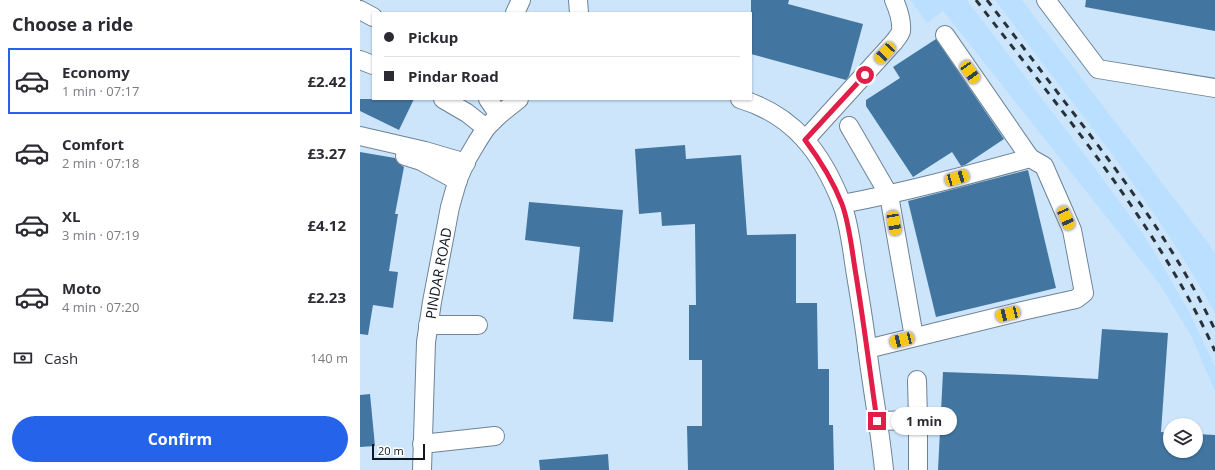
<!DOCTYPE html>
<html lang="en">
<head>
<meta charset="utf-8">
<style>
  :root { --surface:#fff; --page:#f7f7f7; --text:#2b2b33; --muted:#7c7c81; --line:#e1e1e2; --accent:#2563eb }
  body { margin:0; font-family:"Open Sans",sans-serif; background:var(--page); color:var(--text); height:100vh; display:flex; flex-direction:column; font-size:15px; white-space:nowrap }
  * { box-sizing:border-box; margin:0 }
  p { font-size:13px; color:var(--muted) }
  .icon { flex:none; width:22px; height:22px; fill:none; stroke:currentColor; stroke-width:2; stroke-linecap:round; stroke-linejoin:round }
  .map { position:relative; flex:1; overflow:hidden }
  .sheet { display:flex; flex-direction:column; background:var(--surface); width:360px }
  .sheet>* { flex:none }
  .top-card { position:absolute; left:12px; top:12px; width:380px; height:88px; border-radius:0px; box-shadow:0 1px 3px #0004; display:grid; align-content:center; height:88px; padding:0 12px; background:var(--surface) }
  .fabs { position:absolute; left:803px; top:418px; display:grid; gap:8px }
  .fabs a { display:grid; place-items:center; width:40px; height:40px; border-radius:50%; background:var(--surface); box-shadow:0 1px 3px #0004; font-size:20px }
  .scale { position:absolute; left:12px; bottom:10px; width:53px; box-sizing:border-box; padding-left:4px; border:2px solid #0f1820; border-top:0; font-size:11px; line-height:14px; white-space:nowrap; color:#0f1820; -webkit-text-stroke:3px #fff; paint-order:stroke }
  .end { position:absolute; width:18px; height:18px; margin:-9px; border:5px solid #e11d48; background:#fff; box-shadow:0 0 0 2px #fff }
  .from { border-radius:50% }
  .bubble { position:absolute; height:28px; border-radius:14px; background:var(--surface); box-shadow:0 1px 3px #0004; font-size:13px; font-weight:700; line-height:28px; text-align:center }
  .car { position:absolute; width:12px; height:24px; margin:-12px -6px; border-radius:5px; box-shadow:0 0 3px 1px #0007; background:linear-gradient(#f5c518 24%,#345 0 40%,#f5c518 0 76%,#345 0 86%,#f5c518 0) }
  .top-card b { display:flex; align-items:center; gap:14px; height:38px; font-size:15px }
  .top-card b+b { border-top:1px solid var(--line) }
  .top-card i { width:10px; height:10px; background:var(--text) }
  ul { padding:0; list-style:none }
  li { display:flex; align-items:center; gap:12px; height:66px; margin:0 8px 6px; padding:0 4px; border:2px solid transparent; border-radius:0px }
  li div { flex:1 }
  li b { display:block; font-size:15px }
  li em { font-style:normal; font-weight:700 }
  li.active { border-color:var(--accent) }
  li>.icon { width:36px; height:36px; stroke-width:1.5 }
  h2 { padding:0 12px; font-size:18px; line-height:48px }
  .pay { display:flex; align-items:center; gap:10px; height:44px; padding:0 12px; font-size:15px }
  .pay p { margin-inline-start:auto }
  .button { display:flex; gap:8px; margin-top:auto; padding:8px 12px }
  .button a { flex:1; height:46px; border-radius:24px; background:var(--accent); color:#fff; font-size:16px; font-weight:700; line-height:46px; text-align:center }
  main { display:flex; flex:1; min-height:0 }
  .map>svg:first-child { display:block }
  .built { fill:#cce5fb; fill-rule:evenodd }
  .green { fill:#bbdfff }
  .building { fill:#4276a0 }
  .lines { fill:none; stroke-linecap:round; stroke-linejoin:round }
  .minor-casing { stroke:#6d8397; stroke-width:20 }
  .minor { stroke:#fff; stroke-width:18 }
  .rail { stroke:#27313a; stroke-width:3; stroke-dasharray:7 7; stroke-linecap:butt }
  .route { stroke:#e11d48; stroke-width:5 }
  .labels { text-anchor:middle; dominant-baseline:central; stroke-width:3; stroke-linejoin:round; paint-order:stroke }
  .street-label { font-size:14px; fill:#0f1820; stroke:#fff }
</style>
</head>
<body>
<main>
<section class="sheet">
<h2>Choose a ride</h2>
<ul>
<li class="active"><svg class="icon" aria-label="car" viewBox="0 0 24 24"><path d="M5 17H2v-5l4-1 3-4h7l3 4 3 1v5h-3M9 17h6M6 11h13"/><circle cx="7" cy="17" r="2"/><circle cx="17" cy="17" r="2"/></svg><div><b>Economy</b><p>1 min · 07:17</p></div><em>£2.42</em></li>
<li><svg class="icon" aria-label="car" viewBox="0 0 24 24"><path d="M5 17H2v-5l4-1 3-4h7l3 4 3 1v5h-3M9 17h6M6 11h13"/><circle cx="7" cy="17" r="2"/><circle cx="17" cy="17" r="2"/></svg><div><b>Comfort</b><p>2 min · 07:18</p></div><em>£3.27</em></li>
<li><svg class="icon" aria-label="car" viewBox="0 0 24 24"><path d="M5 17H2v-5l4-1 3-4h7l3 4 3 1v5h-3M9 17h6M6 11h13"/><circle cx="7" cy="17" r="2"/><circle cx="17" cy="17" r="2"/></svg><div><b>XL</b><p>3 min · 07:19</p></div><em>£4.12</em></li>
<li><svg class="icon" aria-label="car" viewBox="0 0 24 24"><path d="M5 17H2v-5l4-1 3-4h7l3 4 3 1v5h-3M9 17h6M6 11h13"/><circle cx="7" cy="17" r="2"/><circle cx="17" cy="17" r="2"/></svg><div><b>Moto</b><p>4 min · 07:20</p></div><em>£2.23</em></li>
</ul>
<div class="pay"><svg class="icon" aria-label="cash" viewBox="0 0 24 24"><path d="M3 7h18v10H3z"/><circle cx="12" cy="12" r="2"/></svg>Cash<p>140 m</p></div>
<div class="button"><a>Confirm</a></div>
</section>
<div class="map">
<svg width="855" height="470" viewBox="0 0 855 470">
  <rect width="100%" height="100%" fill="#e0effc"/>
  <!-- built -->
  <g class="built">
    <path d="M0 0H550L567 22 583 11 800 285 832 338 855 392V470H0ZM13 13H391V99H13ZM810 425H836V451H810Z"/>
    <polygon points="607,0 635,0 731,126 791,207 831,271 855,314 855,366 830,313 799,259 780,229 720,148"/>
    <polygon points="662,0 855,0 855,253 850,245"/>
  </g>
  <!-- green -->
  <g class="green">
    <polygon points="550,0 607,0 720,148 780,229 799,259 830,313 855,366 855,392 832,338 800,285 583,11 567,23"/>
    <path d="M635 0H662L850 245 855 253V314C811 231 754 156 697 82 676 55 655 27 635 0Z"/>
  </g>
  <!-- building -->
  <g class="building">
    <polygon points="391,0 429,0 428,4 503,24 489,76 486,80 391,54"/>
    <polygon points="726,0 855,0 855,31 725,7"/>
    <polygon points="576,39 644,139 605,165 601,166 592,152 553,177 506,106 506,100 540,78 533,67"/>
    <polygon points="0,99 54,99 39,130 0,111"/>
    <polygon points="325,145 326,159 381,155 387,235 436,234 436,303 457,303 458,369 469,369 469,425 473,425 474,470 328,470 327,426 342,426 342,360 329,360 329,305 336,305 335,224 302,226 301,212 279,214 275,149"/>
    <polygon points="0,152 35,158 38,163 44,167 35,214 38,214 29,271 38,272 33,308 13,305 8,335 0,334"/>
    <polygon points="668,170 696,288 576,317 548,201"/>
    <polygon points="169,202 263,210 253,322 213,319 220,247 165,240"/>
    <polygon points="742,329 808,333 801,432 810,433 810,451 836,451 836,434 855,435 855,470 578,470 583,372 663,375 738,379"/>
    <polygon points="10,394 15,446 0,447 0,395"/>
    <polygon points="248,454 249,470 180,470 179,460"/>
  </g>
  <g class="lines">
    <!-- minor casing -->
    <g class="minor-casing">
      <g id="minor">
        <polyline points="218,0 219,13"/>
        <polyline points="686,0 738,69 855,88"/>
        <polyline points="0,10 13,17"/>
        <polyline points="155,13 161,0"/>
        <polyline points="585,35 670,158"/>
        <polyline points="0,60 13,65"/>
        <polyline points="83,99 107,113 126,128"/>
        <polyline points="128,99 139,115"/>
        <path d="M380 99C434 115 462 153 482 204 490 226 492 251 496 275 500 299 504 323 507 347 512 388 520 429 524 470"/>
        <polyline points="489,126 529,195 554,337"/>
        <polyline points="0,136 65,151 106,163"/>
        <path d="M445 140 534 42C536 39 540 35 541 31 542 21 538 9 534 0"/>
        <polyline points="45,156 61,161 98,181"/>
        <path d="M482 204C546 192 608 175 670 158L684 166 712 230 724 293 716 299 662 311 507 349"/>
        <polyline points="68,325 118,325"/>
        <polyline points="557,380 558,420"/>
        <polyline points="517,421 558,420 558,470"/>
        <polyline points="62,444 135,436"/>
        <path id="s1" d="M62 470 66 342 72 302 90 207 98 179 107 159 117 142 126 128 139 115 159 99"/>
      </g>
    </g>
    <!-- minor -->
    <use href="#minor" class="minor"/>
    <!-- rail -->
    <g class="rail">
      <path d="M616 0C702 112 796 222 855 351"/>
      <path d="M627 0C657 39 687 79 718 119 769 186 819 254 855 330"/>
    </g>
  </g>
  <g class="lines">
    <!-- route -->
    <path class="route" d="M505 75 445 140C460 160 473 181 482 204 490 226 492 252 496 275 504 324 510 372 517 421"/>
  </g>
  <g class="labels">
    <!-- street labels -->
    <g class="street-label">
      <text stroke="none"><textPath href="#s1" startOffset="198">PINDAR ROAD</textPath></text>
    </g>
  </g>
</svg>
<div class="fabs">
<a><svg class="icon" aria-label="layers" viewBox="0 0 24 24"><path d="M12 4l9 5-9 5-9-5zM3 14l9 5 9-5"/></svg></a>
</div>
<div class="scale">20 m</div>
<i class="end from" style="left:505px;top:75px"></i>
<i class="end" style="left:517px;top:421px"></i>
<div class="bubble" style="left:531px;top:407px;width:66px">1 min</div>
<i class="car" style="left:525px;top:53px;rotate:223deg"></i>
<i class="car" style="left:610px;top:72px;rotate:145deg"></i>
<i class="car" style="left:597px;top:178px;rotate:74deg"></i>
<i class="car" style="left:706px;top:218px;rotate:156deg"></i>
<i class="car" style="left:534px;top:223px;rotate:170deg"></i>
<i class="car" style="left:648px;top:314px;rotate:256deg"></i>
<i class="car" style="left:542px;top:340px;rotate:256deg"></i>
<div class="top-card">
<b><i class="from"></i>Pickup</b>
<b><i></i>Pindar Road</b>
</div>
</div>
</main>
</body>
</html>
